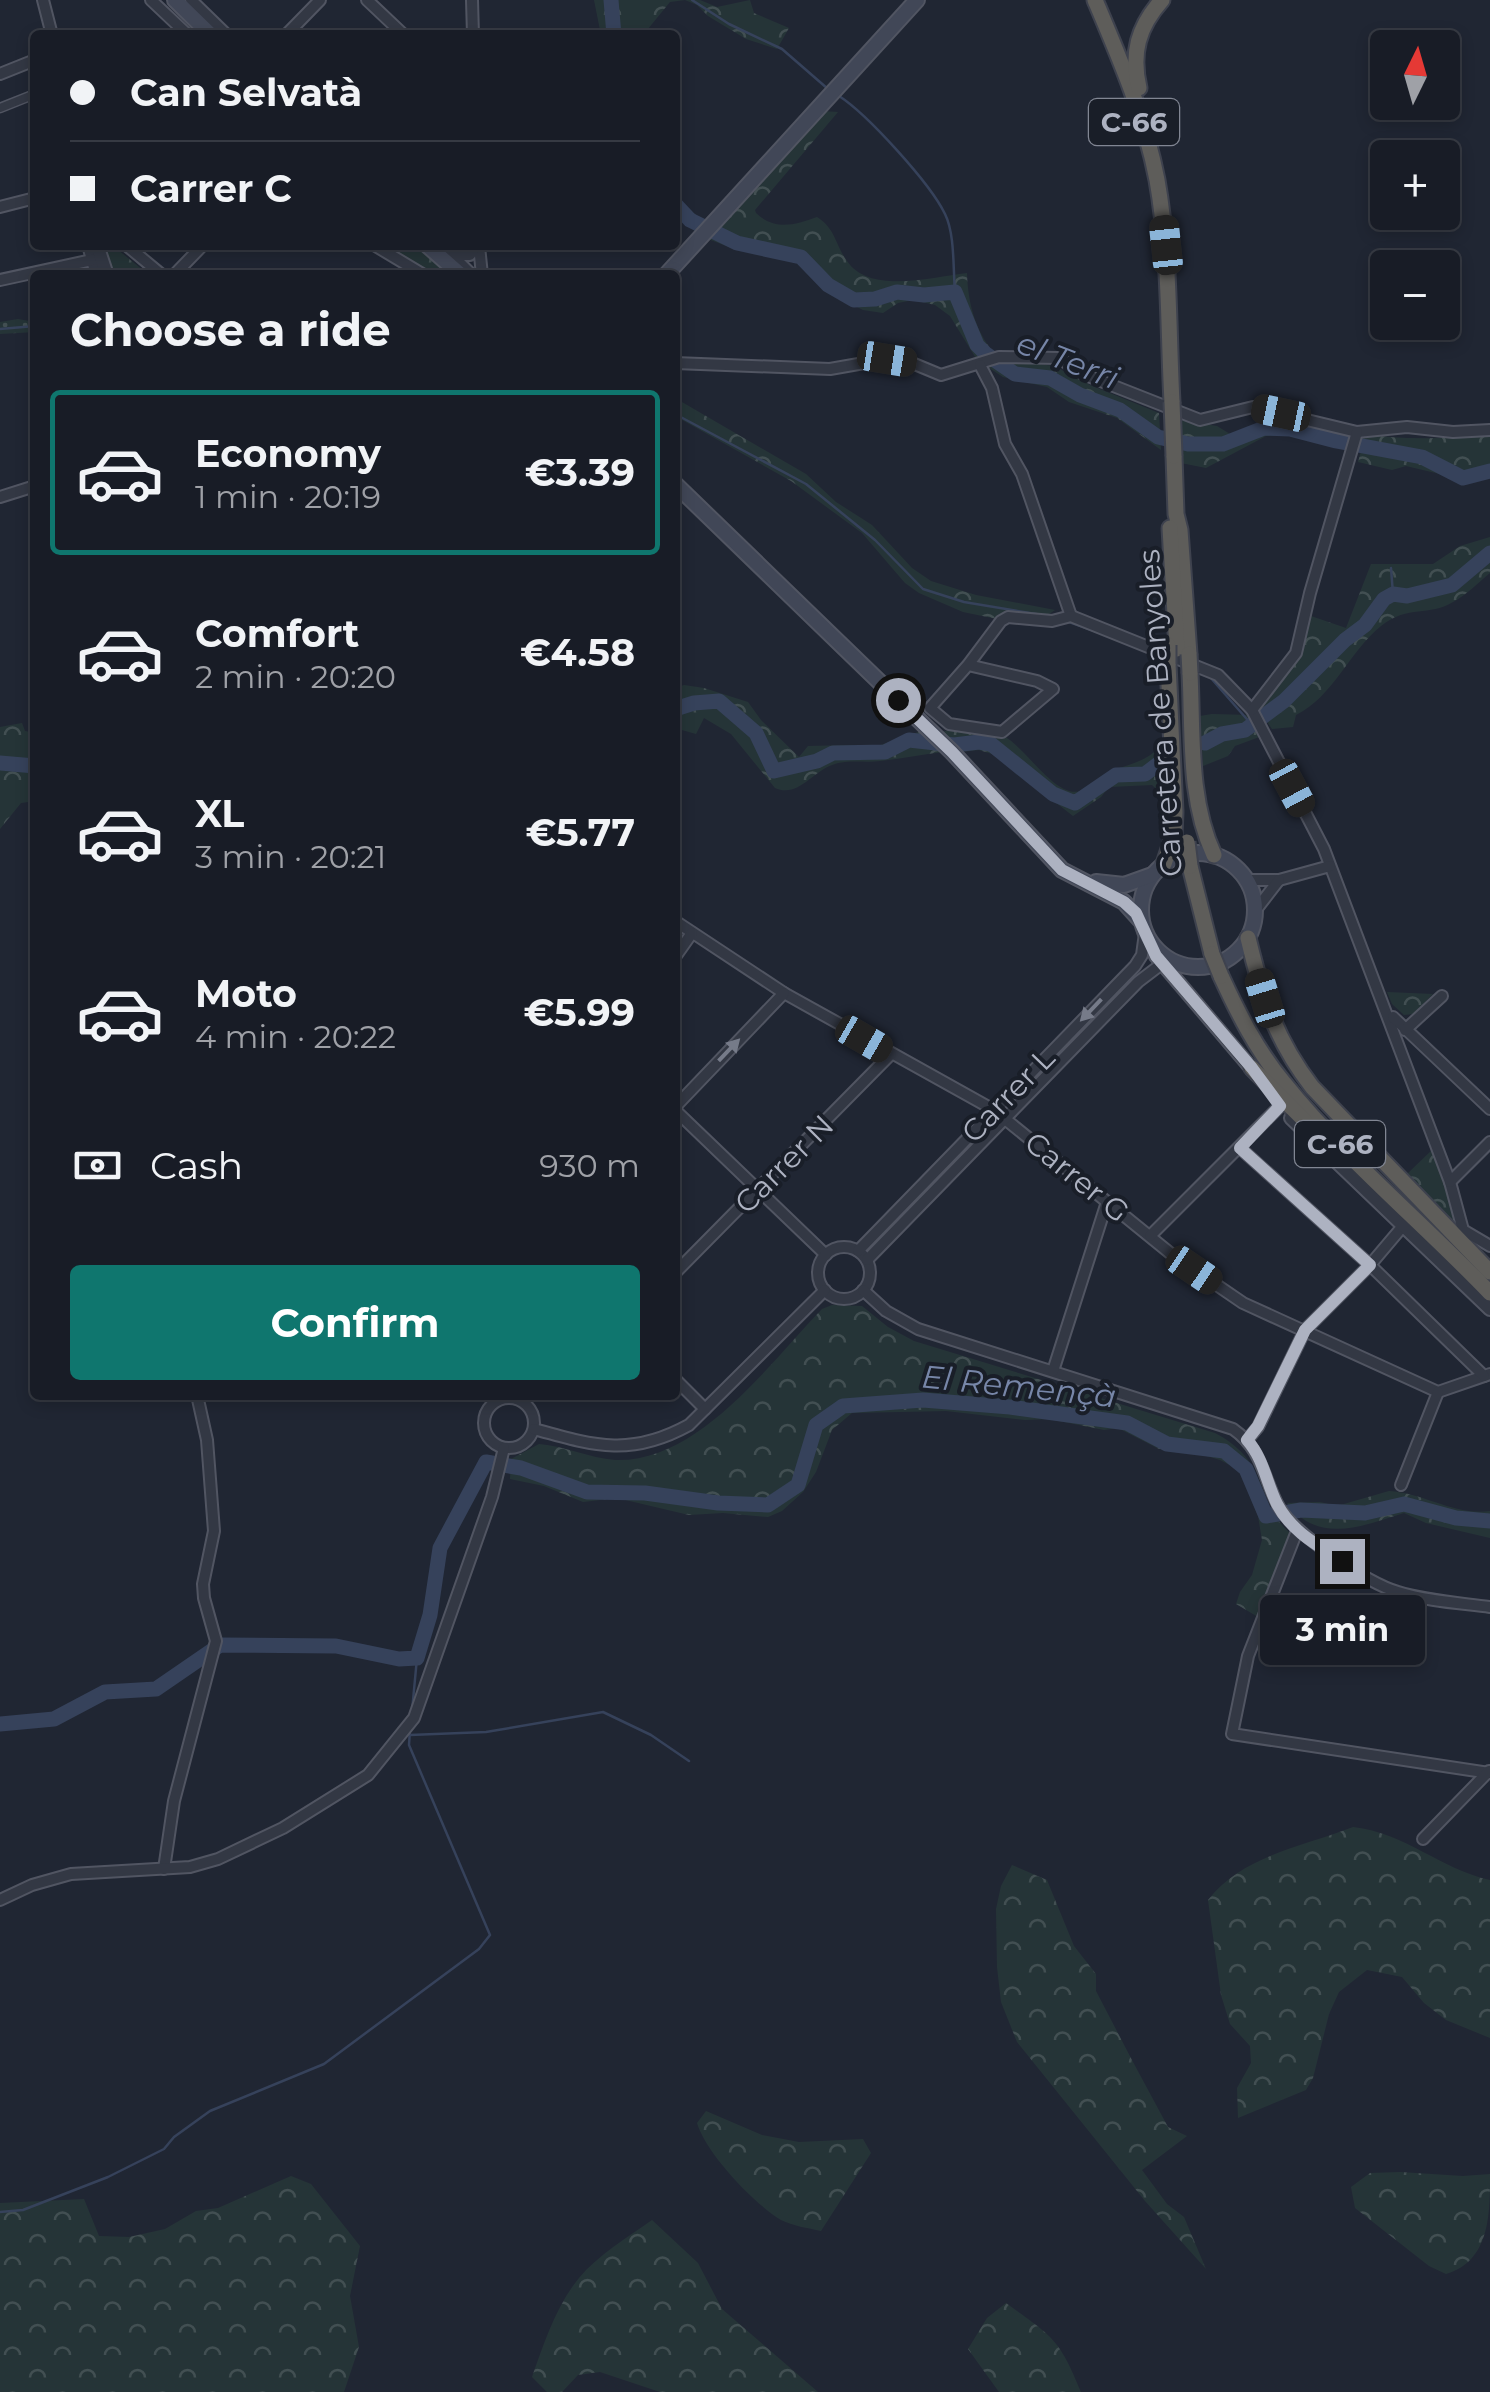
<!DOCTYPE html>
<html lang="en">
<head>
<meta charset="utf-8">
<style>
  :root { --surface:#181c26; --page:#252932; --text:#f1f3f6; --muted:#9fa1a7; --line:#363a43; --accent:#0f766e }
  body { margin:0; font-family:Montserrat,sans-serif; background:var(--page); color:var(--text); height:100vh; display:flex; flex-direction:column; font-size:38px; white-space:nowrap }
  * { box-sizing:border-box; margin:0 }
  p { font-size:32px; color:var(--muted) }
  .icon { flex:none; width:55px; height:55px; fill:none; stroke:currentColor; stroke-width:2; stroke-linecap:round; stroke-linejoin:round }
  .map { position:relative; flex:1; overflow:hidden }
  .details { position:absolute; left:30px; top:270px; width:650px; height:1130px; display:flex; flex-direction:column; background:var(--surface); border-radius:10px; box-shadow:0 5px 15px #0003,0 0 0 2px var(--line) }
  .details>* { flex:none }
  .hud { position:absolute; left:30px; top:30px; width:650px; height:220px; border-radius:10px; box-shadow:0 5px 15px #0003,0 0 0 2px var(--line); display:grid; align-content:center; height:220px; padding:0 40px; background:var(--surface) }
  .needle { width:65px; rotate:5deg }
  .tools { position:absolute; left:1370px; top:30px; display:grid; gap:20px }
  .tools a { display:grid; place-items:center; width:90px; height:90px; border-radius:10px; background:var(--surface); box-shadow:0 5px 15px #0003,0 0 0 2px var(--line); font-size:50px }
  .end { position:absolute; width:45px; height:45px; margin:-22px; border:12px solid #adb2c1; background:#111; box-shadow:0 0 0 5px #111 }
  .from { border-radius:50% }
  .bubble { position:absolute; height:70px; border-radius:10px; background:var(--surface); box-shadow:0 5px 15px #0003,0 0 0 2px var(--line); font-size:32px; font-weight:700; line-height:70px; text-align:center }
  .car { position:absolute; width:30px; height:60px; margin:-30px -15px; border-radius:12px; box-shadow:0 0 8px 2px #0007; background:linear-gradient(#222 24%,#8ab4d8 0 40%,#222 0 76%,#8ab4d8 0 86%,#222 0) }
  .hud b { display:flex; align-items:center; gap:35px; height:95px; font-size:38px }
  .hud b+b { border-top:2px solid var(--line) }
  .hud i { width:25px; height:25px; background:var(--text) }
  ul { padding:0; list-style:none }
  li { display:flex; align-items:center; gap:30px; height:165px; margin:0 20px 15px; padding:0 20px; border:5px solid transparent; border-radius:10px }
  li div { flex:1 }
  li b { display:block; font-size:38px }
  li em { font-style:normal; font-weight:700 }
  li.current { border-color:var(--accent) }
  li>.icon { width:90px; height:90px; stroke-width:1.5 }
  h2 { padding:0 40px; font-size:45px; line-height:120px }
  .pay { display:flex; align-items:center; gap:25px; height:110px; padding:0 40px; font-size:38px }
  .pay p { margin-inline-start:auto }
  .primary-button { display:flex; gap:20px; margin-top:auto; padding:20px 40px }
  .primary-button a { flex:1; height:115px; border-radius:10px; background:var(--accent); color:#fff; font-size:40px; font-weight:700; line-height:115px; text-align:center }
  .map>svg:first-child { display:block }
  .grass { fill:url(#grass-dots) }
  .forest { fill:url(#forest-crowns) }
  .lines { fill:none; stroke-linecap:round; stroke-linejoin:round }
  .stream { stroke:#36425b; stroke-width:2.5 }
  .river { stroke:#36425b; stroke-width:15 }
  .pedestrian-casing { stroke:#515562; stroke-width:11 }
  .minor-casing { stroke:#515562; stroke-width:14 }
  .tertiary-casing { stroke:#515562; stroke-width:16 }
  .secondary-casing { stroke:#515562; stroke-width:18 }
  .trunk-casing { stroke:#3e424e; stroke-width:19 }
  .pedestrian { stroke:#333844; stroke-width:8 }
  .minor { stroke:#333844; stroke-width:10 }
  .tertiary { stroke:#333844; stroke-width:12 }
  .secondary { stroke:#414757; stroke-width:14 }
  .trunk { stroke:#5e5d5a; stroke-width:15 }
  .trunk-bridge-casing { stroke:#3e424e; stroke-width:19; stroke-linecap:butt }
  .trunk-bridge { stroke:#5e5d5a; stroke-width:15 }
  .oneway { fill:#767b89 }
  .route { stroke:#adb2c1; stroke-width:12 }
  .labels { text-anchor:middle; dominant-baseline:central; stroke-width:8; stroke-linejoin:round; paint-order:stroke }
  .shield { fill:#191e28; stroke:#818693; stroke-width:2.5 }
  .shield-label { font-size:28px; font-weight:bold; fill:#adb2c1 }
  .street-label { font-size:30px; fill:#adb2c1; stroke:#191e28 }
  .water-label { font-size:32px; font-style:italic; fill:#7786a8; stroke:#191e28 }
</style>
</head>
<body>
<div class="map">
<svg width="1490" height="2392" viewBox="0 0 1490 2392">
  <defs>
    <pattern id="grass-dots" width="8" height="8" patternUnits="userSpaceOnUse" patternTransform="scale(2.5)"><rect width="8" height="8" fill="#253437"/><path d="M2 2h.1M6 6h.1" fill="none" stroke="#424f52" stroke-width="1.8" stroke-linecap="round"/></pattern>
    <pattern id="forest-crowns" width="20" height="18" patternUnits="userSpaceOnUse" patternTransform="scale(2.5)"><rect width="20" height="18" fill="#253437"/><path d="M2 6a3 3 0 1 1 6 0M12 15a3 3 0 1 1 6 0" fill="none" stroke="#424f52"/></pattern>
  </defs>
  <rect width="100%" height="100%" fill="#202633"/>
  <!-- grass -->
  <g class="grass">
    <polygon points="675,195 706,225 697,233 675,213"/>
    <polygon points="18,319 35,322 35,332 0,334 0,322"/>
  </g>
  <!-- forest -->
  <g class="forest">
    <polygon points="594,0 700,0 717,7 750,0 754,13 789,28 777,49 746,39 708,16 697,5 685,0 670,2 643,35 601,35"/>
    <path d="M821 111 838 112 755 210 756 213C775 231 795 225 817 217 835 228 835 244 847 261 870 295 932 277 967 273 968 306 976 334 999 359L1054 366 1090 385 1159 413 1161 450 1117 418 1069 402 1047 387 1003 377 977 360 950 316 935 305 913 300 898 303 883 313 863 310 824 290 800 261 776 252 737 250 708 239Z"/>
    <polygon points="102,245 112,245 149,275 113,275"/>
    <polygon points="383,245 418,245 447,273 432,274"/>
    <polygon points="675,398 806,474 836,502 872,525 912,568 931,581 976,595 1055,610 1042,619 997,619 963,612 919,593 905,583 862,533 791,481 675,416"/>
    <path d="M1278 417C1354 436 1412 444 1490 434V473L1461 479 1406 466 1392 470 1358 462 1361 451 1303 435 1266 436 1206 468 1181 463 1179 420 1217 426 1230 434Z"/>
    <path d="M1490 537V573C1478 583 1466 595 1453 602 1428 617 1409 604 1381 626 1349 652 1333 697 1296 715L1293 727 1272 729 1263 716 1262 704 1295 664 1308 615 1346 628 1371 564H1433L1460 546Z"/>
    <path d="M684 685 704 688 748 702 761 720 799 757 808 746 851 745 869 749 921 731 944 752C923 754 901 759 880 761 865 763 846 759 832 765 812 772 798 798 775 788L731 734 704 718 696 734 675 728V688Z"/>
    <polygon points="1212,714 1249,715 1262,736 1235,746 1228,756 1203,766 1200,716"/>
    <polygon points="22,723 25,731 35,733 35,801 21,803 0,829 0,727"/>
    <path d="M950 730C966 733 990 729 1005 737 1025 747 1056 799 1080 791 1092 787 1100 774 1113 770 1136 763 1152 759 1166 739L1169 787 1161 793 1152 785 1109 787 1101 797 1073 816 995 755 979 750 961 752 941 732Z"/>
    <polygon points="1387,992 1433,994 1413,1014 1404,1015 1392,1004"/>
    <polygon points="1434,1148 1456,1218 1452,1222 1406,1175"/>
    <path d="M832 1305 862 1306 888 1327 914 1341 1215 1433C1274 1464 1252 1505 1295 1537L1258 1617 1236 1604 1240 1592 1252 1575 1262 1540 1258 1516 1239 1470 1220 1460 1181 1448 1159 1449 1118 1428 1104 1430 1049 1419 1025 1420 946 1411 852 1413 832 1430 816 1472 803 1492 782 1511 768 1517 723 1513 689 1515 617 1498 583 1502 544 1486 510 1479 511 1459 539 1444C565 1446 589 1458 615 1460 698 1463 769 1364 822 1309Z"/>
    <path d="M1389 1491C1424 1493 1455 1516 1490 1511V1538L1426 1523 1404 1513C1363 1526 1318 1545 1287 1503L1320 1502 1337 1506Z"/>
    <path d="M1353 1827C1406 1833 1440 1869 1490 1880V2038L1446 2020 1424 2003 1402 1977 1367 1970 1339 1992 1329 2014 1313 2078 1306 2090 1238 2118 1237 2088 1251 2063 1250 2046 1230 2024 1221 1995 1208 1900C1243 1855 1302 1847 1353 1827Z"/>
    <polygon points="1012,1865 1047,1880 1074,1946 1096,1974 1096,1991 1133,2062 1168,2127 1187,2136 1142,2170 1167,2204 1184,2217 1206,2269 1145,2201 1017,2042 1001,2002 997,1967 996,1909 1001,1886"/>
    <path d="M706 2111 762 2135 799 2142 863 2139 871 2153 821 2231C808 2228 793 2226 781 2220 753 2203 706 2153 697 2123Z"/>
    <path d="M1400 2172 1463 2176 1490 2174C1490 2215 1490 2261 1446 2274L1429 2266 1355 2208 1351 2187 1370 2173Z"/>
    <polygon points="291,2176 311,2184 360,2246 350,2296 359,2347 344,2392 0,2392 0,2203 84,2199 99,2236 129,2237 165,2229 196,2211 218,2208"/>
    <path d="M652 2220 698 2263 722 2309 818 2392H660L600 2372 578 2375 562 2392H547L532 2377C544 2343 556 2306 579 2278 598 2255 628 2237 652 2220Z"/>
    <path d="M1006 2303C1053 2337 1059 2338 1081 2392H999L968 2349 987 2318Z"/>
  </g>
  <g class="lines">
    <!-- stream -->
    <g class="stream">
      <polyline points="692,0 729,24 782,49 828,89"/>
      <path d="M839 96C867 114 930 183 945 214 955 234 953 269 955 292"/>
      <polyline points="0,329 35,326"/>
      <polyline points="675,414 806,484 875,540 923,589 964,602 1042,615"/>
      <polyline points="1403,449 1405,454"/>
      <polyline points="1391,568 1393,594"/>
      <polyline points="1069,622 1103,634"/>
      <polyline points="1210,677 1252,725"/>
      <polyline points="412,1711 417,1658"/>
      <polyline points="410,1735 486,1732 603,1712 651,1735 689,1761"/>
      <polyline points="0,2212 23,2210 108,2177 164,2149 174,2137 210,2111 324,2064 479,1949 490,1935 409,1745 410,1729"/>
    </g>
    <!-- river -->
    <g class="river">
      <polyline points="611,0 614,35"/>
      <polyline points="675,204 690,220 737,243 801,257 828,285 854,300 875,299 897,292 924,295 955,292 977,345 986,354 1015,374 1050,378 1080,395 1120,410 1158,437 1188,444 1223,444 1264,428 1290,429 1336,441 1422,457 1463,478 1490,471"/>
      <polyline points="675,709 694,703 719,701 756,733 774,771 817,761 833,753 885,752 909,740 954,745 979,742 991,744 1053,794 1075,803 1116,775 1145,774 1166,758"/>
      <polyline points="1205,743 1222,734 1245,730 1284,701 1345,640 1365,625 1384,599 1393,594 1407,596 1452,585 1490,553"/>
      <polyline points="0,763 35,766"/>
      <polyline points="0,1724 54,1719 105,1692 156,1689 220,1645 336,1646 399,1659 417,1658 430,1615 440,1548 486,1462 521,1468 587,1492 645,1493 718,1503 768,1505 798,1485 816,1425 843,1406 923,1400 1010,1407 1127,1423 1167,1444 1224,1451 1246,1469 1266,1516 1301,1510 1365,1513 1404,1504 1456,1518 1490,1521"/>
    </g>
    <!-- pedestrian casing -->
    <g class="pedestrian-casing">
      <polyline id="pedestrian" points="0,108 35,94"/>
    </g>
    <!-- minor casing -->
    <g class="minor-casing">
      <g id="minor">
        <polyline points="43,0 52,35"/>
        <polyline points="151,0 188,35"/>
        <polyline points="191,0 227,35"/>
        <polyline points="367,0 404,35"/>
        <polyline points="472,0 473,35"/>
        <polyline points="286,35 320,0"/>
        <polyline points="0,74 35,60"/>
        <polyline points="0,207 35,198"/>
        <polyline points="88,245 96,275"/>
        <polyline points="126,245 162,275"/>
        <polyline points="374,245 424,275"/>
        <polyline points="442,245 472,275"/>
        <polyline points="479,246 482,275"/>
        <polyline points="454,255 470,255 477,245"/>
        <polyline points="174,275 203,245"/>
        <polyline points="0,280 101,258"/>
        <polyline points="675,363 830,369 887,359 912,363 941,375 999,357 1059,358 1083,374 1200,420 1253,407 1357,432 1407,427 1453,432 1490,430"/>
        <polyline points="980,365 992,388 1005,444 1022,474 1071,616"/>
        <polyline points="0,497 35,486"/>
        <polyline points="968,665 1037,681 1053,689 1002,732 949,724 930,708 968,665 1001,621 1008,617 1052,621 1071,616 1218,675 1252,710 1324,849 1450,1182 1463,1230 1490,1246"/>
        <polyline points="1252,710 1296,653 1310,593 1357,432"/>
        <polyline points="1246,880 1279,880 1330,866"/>
        <polyline points="1255,911 1279,880"/>
        <polyline points="675,921 784,993 994,1110 1170,1253 1243,1303 1438,1392 1490,1374"/>
        <polyline points="675,957 692,933"/>
        <polyline points="1393,1017 1490,1109"/>
        <polyline points="1405,1030 1442,996"/>
        <polyline points="675,1107 784,993"/>
        <polyline points="675,1110 826,1255"/>
        <polyline points="1240,1148 1370,1265 1484,1376"/>
        <polyline points="1450,1182 1490,1142"/>
        <polyline points="1150,1236 1280,1106"/>
        <circle cx="844" cy="1273" r="26"/>
        <polyline points="858,1251 1135,966 1142,955 1145,933"/>
        <polyline points="867,1260 1138,982 1159,966 1173,962"/>
        <polyline points="675,1273 891,1054"/>
        <path d="M863 1290 886 1311 918 1329 1233 1429C1263 1450 1263 1478 1279 1507 1295 1534 1367 1583 1398 1592 1427 1601 1460 1603 1490 1607"/>
        <polyline points="1053,1371 1107,1202"/>
        <polyline points="675,1379 705,1409"/>
        <circle cx="509" cy="1423" r="25"/>
        <path d="M534 1429C595 1446 631 1457 689 1425L825 1290"/>
        <polyline points="1247,1440 1258,1427 1305,1330 1370,1265 1403,1226"/>
        <polyline points="1401,1485 1438,1392"/>
        <polyline points="1297,1531 1248,1656 1232,1734 1490,1773"/>
        <polyline points="1423,1839 1489,1771"/>
        <polyline points="164,1869 174,1801 216,1641 204,1598 203,1584 214,1531 207,1440 197,1395"/>
        <polyline points="0,1900 32,1885 71,1874 190,1867 218,1859 283,1828 368,1775 414,1718 492,1497 504,1448"/>
      </g>
    </g>
    <!-- tertiary casing -->
    <g class="tertiary-casing">
      <g id="tertiary">
        <polyline points="97,245 107,275"/>
        <polyline points="1149,941 1156,956 1257,1075"/>
        <polyline points="1291,1118 1490,1309"/>
      </g>
    </g>
    <!-- secondary casing -->
    <g class="secondary-casing">
      <g id="secondary">
        <polyline points="175,0 211,35"/>
        <polyline points="427,245 461,275"/>
        <polyline points="666,275 917,0"/>
        <polyline points="675,484 952,752 1062,870 1124,902 1141,921"/>
        <circle cx="1198" cy="910" r="57"/>
        <polyline points="1096,882 1124,885 1152,875"/>
      </g>
    </g>
    <!-- trunk casing -->
    <g class="trunk-casing">
      <g id="trunk">
        <path d="M1095 0C1120 59 1145 117 1157 180 1170 254 1168 328 1172 402"/>
        <path d="M1139 88C1131 53 1138 27 1162 0"/>
        <polyline points="1174,456 1176,514 1180,530 1189,654"/>
        <polyline points="1170,528 1177,649"/>
        <path d="M1190 673C1193 734 1188 799 1214 855"/>
        <polyline points="1164,864 1174,834 1175,812 1168,664"/>
        <polyline points="1190,866 1212,954"/>
        <path d="M1248 938C1262 996 1275 1039 1312 1087L1490 1272"/>
        <path d="M1221 976C1238 1013 1257 1051 1284 1083 1345 1159 1423 1223 1490 1293"/>
        <polyline points="1252,1068 1305,1121"/>
      </g>
    </g>
    <!-- pedestrian -->
    <use href="#pedestrian" class="pedestrian"/>
    <!-- minor -->
    <use href="#minor" class="minor"/>
    <!-- tertiary -->
    <use href="#tertiary" class="tertiary"/>
    <!-- secondary -->
    <use href="#secondary" class="secondary"/>
    <!-- trunk -->
    <use href="#trunk" class="trunk"/>
    <!-- trunk-bridge casing -->
    <g class="trunk-bridge-casing">
      <g id="trunk-bridge">
        <polyline points="1172,402 1174,456"/>
        <polyline points="1168,645 1168,664"/>
        <polyline points="1189,654 1190,673"/>
        <polyline points="1187,842 1190,866"/>
        <polyline points="1212,954 1221,976"/>
      </g>
    </g>
    <!-- trunk-bridge -->
    <use href="#trunk-bridge" class="trunk-bridge"/>
  </g>
  <!-- one-way arrows -->
  <defs><path id="oneway-solid" d="M-6-.8H1V-3.2L6.5 0L1 3.2V.8H-6Z" transform="scale(2.5)"/></defs>
  <g class="oneway">
    <use href="#oneway-solid" transform="translate(1091 1010) rotate(134)"/>
    <use href="#oneway-solid" transform="translate(729 1050) rotate(-46)"/>
  </g>
  <g class="lines">
    <!-- route -->
    <path class="route" d="M898 700 952 752 1062 870 1124 902 1136 913 1156 956 1252 1068 1280 1106 1240 1148 1370 1265 1305 1330 1258 1426 1247 1440C1264 1459 1266 1482 1277 1504 1291 1531 1317 1545 1342 1561"/>
  </g>
  <g class="labels">
    <!-- shield labels -->
    <g class="shield">
      <rect x="1089" y="99" width="90" height="46" rx="8"/>
      <rect x="1295" y="1121" width="90" height="46" rx="8"/>
    </g>
    <g class="shield-label">
      <text x="1134" y="122">C-66</text>
      <text x="1340" y="1144">C-66</text>
    </g>
    <!-- street labels -->
    <g class="street-label">
      <text transform="translate(1160 713) rotate(-94)">Carretera de Banyoles</text>
      <text transform="translate(1008 1095) rotate(-46)">Carrer L</text>
      <text transform="translate(784 1164) rotate(-45)">Carrer N</text>
      <text transform="translate(1077 1177) rotate(39)">Carrer G</text>
    </g>
    <!-- water labels -->
    <g class="water-label">
      <text transform="translate(1068 360) rotate(21)">el Terri</text>
      <text transform="translate(1019 1386) rotate(6)">El Remençà</text>
    </g>
  </g>
</svg>
<div class="tools">
<a><svg class="needle" viewBox="-14 -14 28 28"><path d="M0-13l5 13h-10z" fill="#e53935"/><path d="M0 13l5-13h-10z" fill="#9fa1a7"/></svg></a>
<a>+</a>
<a>−</a>
</div>
<i class="end from" style="left:898px;top:700px"></i>
<i class="end" style="left:1342px;top:1561px"></i>
<div class="bubble" style="left:1260px;top:1595px;width:165px">3 min</div>
<i class="car" style="left:1166px;top:245px;rotate:354deg"></i>
<i class="car" style="left:887px;top:359px;rotate:99deg"></i>
<i class="car" style="left:1281px;top:413px;rotate:282deg"></i>
<i class="car" style="left:1292px;top:788px;rotate:152deg"></i>
<i class="car" style="left:1265px;top:998px;rotate:343deg"></i>
<i class="car" style="left:864px;top:1039px;rotate:120deg"></i>
<i class="car" style="left:1194px;top:1270px;rotate:124deg"></i>
<div class="hud">
<b><i class="from"></i>Can Selvatà</b>
<b><i></i>Carrer C</b>
</div>
<section class="details">
<h2>Choose a ride</h2>
<ul>
<li class="current"><svg class="icon" aria-label="car" viewBox="0 0 24 24"><path d="M5 17H2v-5l4-1 3-4h7l3 4 3 1v5h-3M9 17h6M6 11h13"/><circle cx="7" cy="17" r="2"/><circle cx="17" cy="17" r="2"/></svg><div><b>Economy</b><p>1 min · 20:19</p></div><em>€3.39</em></li>
<li><svg class="icon" aria-label="car" viewBox="0 0 24 24"><path d="M5 17H2v-5l4-1 3-4h7l3 4 3 1v5h-3M9 17h6M6 11h13"/><circle cx="7" cy="17" r="2"/><circle cx="17" cy="17" r="2"/></svg><div><b>Comfort</b><p>2 min · 20:20</p></div><em>€4.58</em></li>
<li><svg class="icon" aria-label="car" viewBox="0 0 24 24"><path d="M5 17H2v-5l4-1 3-4h7l3 4 3 1v5h-3M9 17h6M6 11h13"/><circle cx="7" cy="17" r="2"/><circle cx="17" cy="17" r="2"/></svg><div><b>XL</b><p>3 min · 20:21</p></div><em>€5.77</em></li>
<li><svg class="icon" aria-label="car" viewBox="0 0 24 24"><path d="M5 17H2v-5l4-1 3-4h7l3 4 3 1v5h-3M9 17h6M6 11h13"/><circle cx="7" cy="17" r="2"/><circle cx="17" cy="17" r="2"/></svg><div><b>Moto</b><p>4 min · 20:22</p></div><em>€5.99</em></li>
</ul>
<div class="pay"><svg class="icon" aria-label="cash" viewBox="0 0 24 24"><path d="M3 7h18v10H3z"/><circle cx="12" cy="12" r="2"/></svg>Cash<p>930 m</p></div>
<div class="primary-button"><a>Confirm</a></div>
</section>
</div>
</body>
</html>
